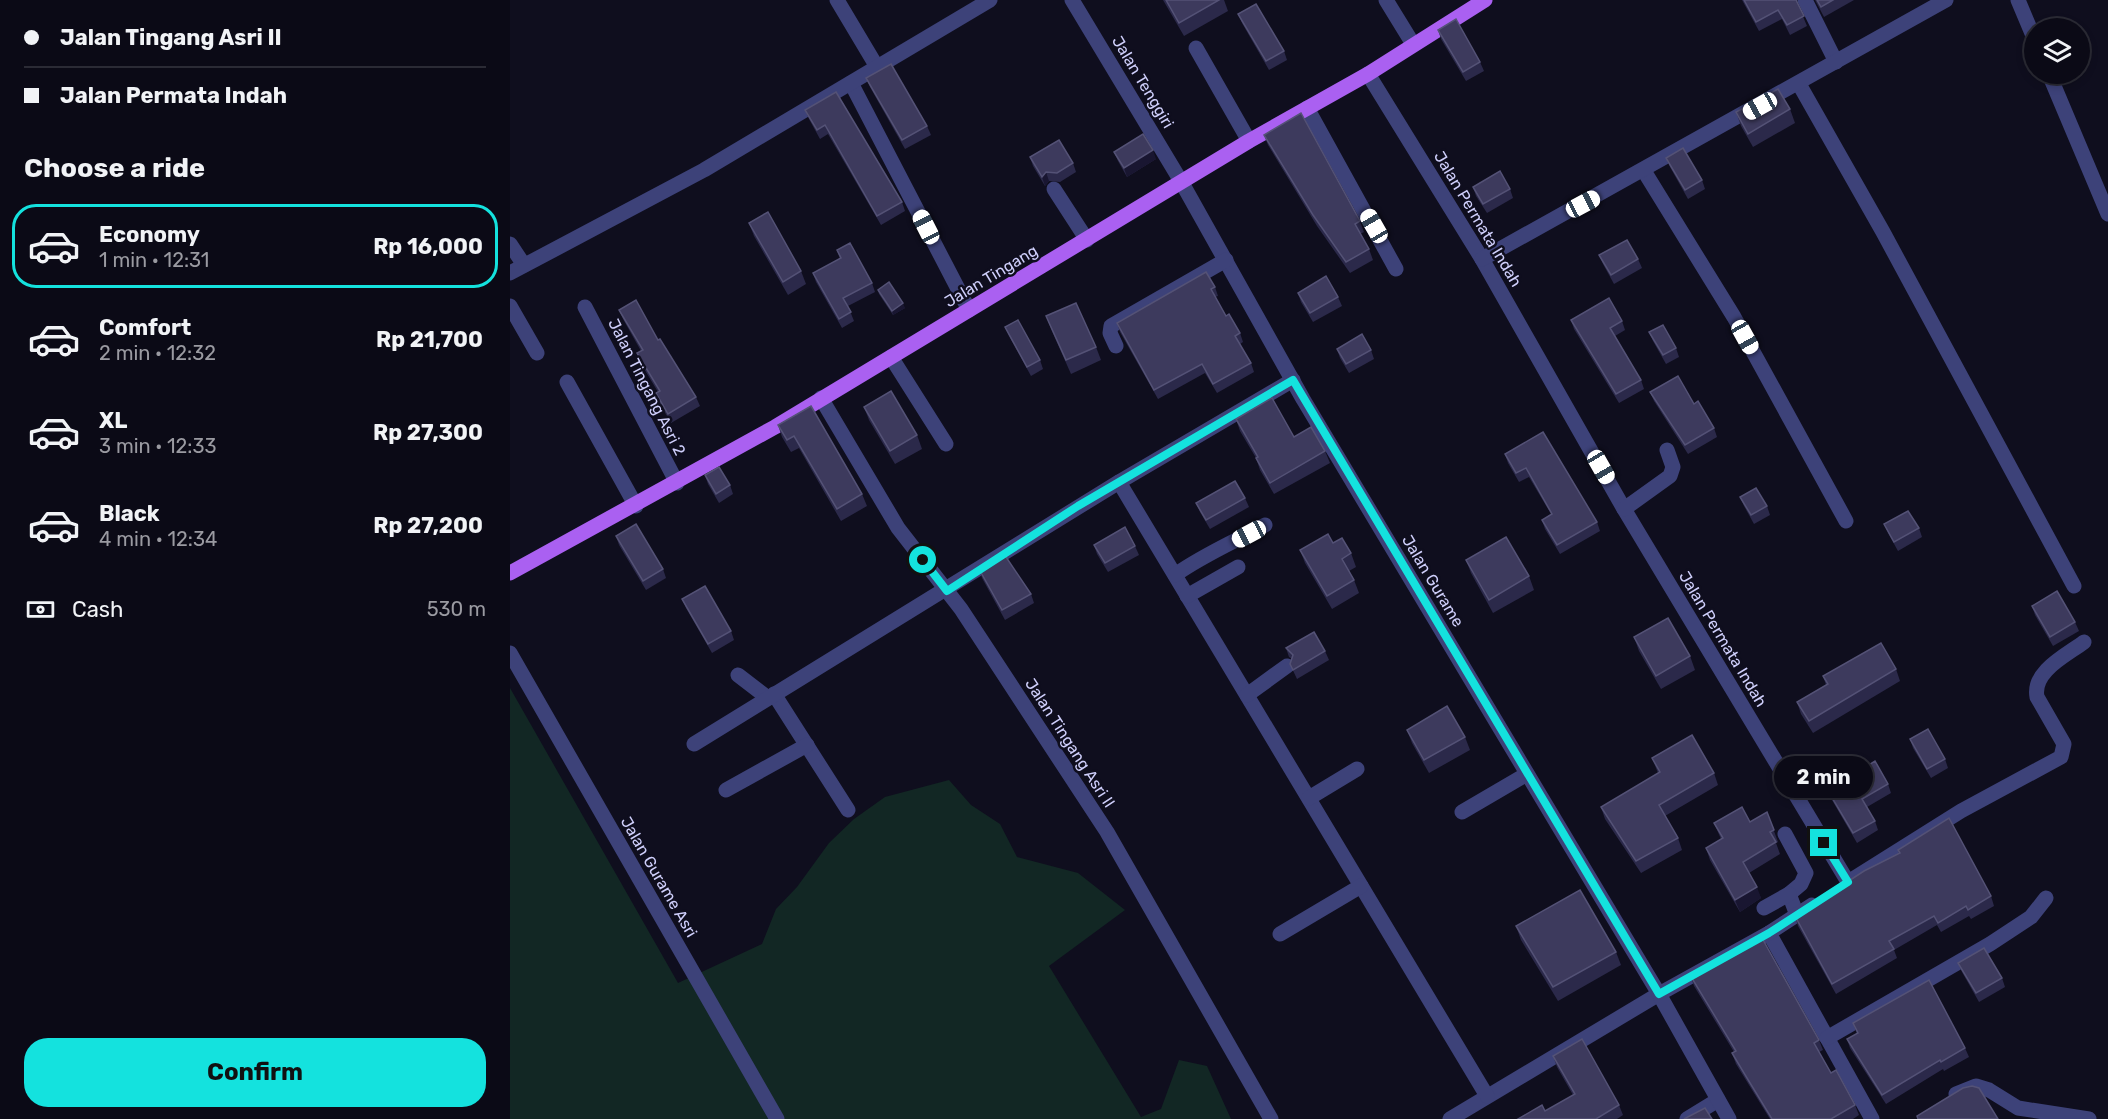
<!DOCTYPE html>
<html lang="en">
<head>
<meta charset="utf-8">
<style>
  :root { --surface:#0b0a16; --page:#14131f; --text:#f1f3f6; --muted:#9a9aa1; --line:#2b2b35; --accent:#14e2de }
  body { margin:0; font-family:Rubik,sans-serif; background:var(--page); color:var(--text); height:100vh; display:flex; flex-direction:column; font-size:22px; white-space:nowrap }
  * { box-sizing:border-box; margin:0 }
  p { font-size:20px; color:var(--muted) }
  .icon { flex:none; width:33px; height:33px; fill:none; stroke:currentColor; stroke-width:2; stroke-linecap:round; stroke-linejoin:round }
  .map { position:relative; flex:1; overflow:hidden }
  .details { display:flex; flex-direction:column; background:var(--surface); width:510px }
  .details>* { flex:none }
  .banner { display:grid; align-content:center; height:132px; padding:0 24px; background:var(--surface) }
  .controls { position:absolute; left:1514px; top:18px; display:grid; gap:12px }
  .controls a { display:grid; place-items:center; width:66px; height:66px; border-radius:50%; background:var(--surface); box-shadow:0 3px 9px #0003,0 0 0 2px var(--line); font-size:30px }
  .end { position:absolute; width:27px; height:27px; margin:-14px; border:8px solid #14e2de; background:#111; box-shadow:0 0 0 3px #111 }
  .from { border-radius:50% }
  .bubble { position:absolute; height:42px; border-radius:21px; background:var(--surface); box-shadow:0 3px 9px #0003,0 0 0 2px var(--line); font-size:20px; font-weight:700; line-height:42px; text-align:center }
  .car { position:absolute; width:18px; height:36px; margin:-18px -9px; border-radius:8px; box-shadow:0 0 4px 2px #0007; background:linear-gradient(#fff 24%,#345 0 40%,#fff 0 76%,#345 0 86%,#fff 0) }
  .banner b { display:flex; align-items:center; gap:21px; height:57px; font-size:22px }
  .banner b+b { border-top:2px solid var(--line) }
  .banner i { width:15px; height:15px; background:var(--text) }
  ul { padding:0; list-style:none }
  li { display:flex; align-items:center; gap:18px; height:84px; margin:0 12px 9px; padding:0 12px; border:3px solid transparent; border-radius:24px }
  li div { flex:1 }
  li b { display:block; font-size:22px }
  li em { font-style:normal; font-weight:700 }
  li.on { border-color:var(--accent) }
  li>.icon { width:54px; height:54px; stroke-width:1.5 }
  h2 { padding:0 24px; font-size:27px; line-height:72px }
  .pay { display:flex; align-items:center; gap:15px; height:66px; padding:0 24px; font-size:22px }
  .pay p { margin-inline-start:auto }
  .action { display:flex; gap:12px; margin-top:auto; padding:12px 24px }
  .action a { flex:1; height:69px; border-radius:24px; background:var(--accent); color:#111; font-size:24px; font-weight:700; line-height:69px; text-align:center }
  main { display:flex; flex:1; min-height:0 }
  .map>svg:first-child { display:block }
  .green { fill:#122724 }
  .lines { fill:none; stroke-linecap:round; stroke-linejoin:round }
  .minor { stroke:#3d4279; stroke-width:15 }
  .major { stroke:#aa60f1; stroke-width:15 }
  .wall { fill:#2b294a }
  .shaded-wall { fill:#191631 }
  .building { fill:#3d3a5d; stroke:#545276; stroke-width:1.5 }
  .route { stroke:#14e2de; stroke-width:8 }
  .labels { text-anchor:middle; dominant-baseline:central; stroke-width:5; stroke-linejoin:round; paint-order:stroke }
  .street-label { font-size:16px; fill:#cfcffb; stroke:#0f0e1e }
</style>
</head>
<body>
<main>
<section class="details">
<div class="banner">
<b><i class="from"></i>Jalan Tingang Asri II</b>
<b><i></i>Jalan Permata Indah</b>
</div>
<h2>Choose a ride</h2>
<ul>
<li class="on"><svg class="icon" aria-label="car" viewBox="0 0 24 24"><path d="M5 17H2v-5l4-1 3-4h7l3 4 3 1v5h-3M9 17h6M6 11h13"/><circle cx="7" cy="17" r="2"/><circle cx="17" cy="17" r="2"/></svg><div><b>Economy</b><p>1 min · 12:31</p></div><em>Rp 16,000</em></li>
<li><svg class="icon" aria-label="car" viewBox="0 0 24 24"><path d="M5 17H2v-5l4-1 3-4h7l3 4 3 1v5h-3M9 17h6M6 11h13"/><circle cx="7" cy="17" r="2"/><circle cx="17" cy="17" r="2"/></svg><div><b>Comfort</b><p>2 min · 12:32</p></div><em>Rp 21,700</em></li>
<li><svg class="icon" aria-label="car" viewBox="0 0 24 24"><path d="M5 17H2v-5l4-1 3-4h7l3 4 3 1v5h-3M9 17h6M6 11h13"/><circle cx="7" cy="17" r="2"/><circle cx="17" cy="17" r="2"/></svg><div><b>XL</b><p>3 min · 12:33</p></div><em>Rp 27,300</em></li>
<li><svg class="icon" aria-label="car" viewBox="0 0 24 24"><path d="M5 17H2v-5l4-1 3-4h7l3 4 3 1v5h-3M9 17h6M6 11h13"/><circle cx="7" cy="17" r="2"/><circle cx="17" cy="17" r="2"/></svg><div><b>Black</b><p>4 min · 12:34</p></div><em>Rp 27,200</em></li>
</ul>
<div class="pay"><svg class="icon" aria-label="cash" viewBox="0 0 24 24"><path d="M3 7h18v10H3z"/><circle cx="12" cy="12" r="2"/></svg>Cash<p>530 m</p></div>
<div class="action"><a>Confirm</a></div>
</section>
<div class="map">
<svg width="1598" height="1119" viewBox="0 0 1598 1119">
  <rect width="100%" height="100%" fill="#0f0e1e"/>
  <!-- green -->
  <polygon class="green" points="0,688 168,983 252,944 266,909 287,887 319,843 344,819 375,797 439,780 461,805 490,824 507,857 568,873 615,910 539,966 631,1117 651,1109 669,1060 697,1066 721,1119 0,1119"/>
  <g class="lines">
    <!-- minor -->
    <g class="minor">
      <polyline points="327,0 367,67"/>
      <polyline points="562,0 672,183 793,399 1149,994 940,1119"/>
      <polyline points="876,0 903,44"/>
      <polyline points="1295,0 1326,62"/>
      <polyline points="1508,0 1524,38"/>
      <polyline points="686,48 739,141"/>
      <path d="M858 74 972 259 1114 509 1338 882 1451 811 1551 757 1554 744 1527 697C1522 671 1557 655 1574 642"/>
      <polyline points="1539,74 1598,214"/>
      <polyline points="341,83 459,310"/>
      <polyline points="1289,84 1373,232 1564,586"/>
      <polyline points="797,108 886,269"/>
      <polyline points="1134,171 1224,317 1336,521"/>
      <polyline points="544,189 577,240"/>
      <polyline points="0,244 14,265"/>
      <polyline points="972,259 1436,0"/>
      <polyline points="0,273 194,170 480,0"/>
      <polyline points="0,306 27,353"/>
      <polyline points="75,307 167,483"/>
      <polyline points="606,346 600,333 601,326 716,260"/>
      <polyline points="381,357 436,444"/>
      <polyline points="783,380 609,482 977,1096"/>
      <polyline points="57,382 126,506"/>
      <polyline points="311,398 388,528 451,609 597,832 761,1119"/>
      <polyline points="1114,509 1160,476 1163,467 1157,450"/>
      <path d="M665 575C693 555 724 542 755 525"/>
      <polyline points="677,596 728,567"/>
      <polyline points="0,653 267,1119"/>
      <polyline points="228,675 258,698"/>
      <polyline points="264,694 338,810"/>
      <polyline points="737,695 777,666"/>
      <polyline points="184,744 609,482"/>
      <polyline points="216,790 297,745"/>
      <polyline points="799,798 847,769"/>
      <polyline points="952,812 1017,774"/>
      <polyline points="1275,834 1296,873 1291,884 1279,894 1287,915"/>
      <polyline points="1254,908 1279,894"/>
      <polyline points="1259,933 1362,1119"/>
      <polyline points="770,934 851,886"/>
      <polyline points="1317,1038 1480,944 1521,917 1536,898"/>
      <polyline points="1446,1094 1466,1086 1479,1090 1508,1108 1579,1119"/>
      <polyline points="1177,1119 1208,1100"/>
      <polyline points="1219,1119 1149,994 1259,933 1302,905"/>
    </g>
    <!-- major -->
    <polyline class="major" points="0,573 265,427 739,141 858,74 975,0"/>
  </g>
  <!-- wall -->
  <g class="wall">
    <polygon points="653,0 714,0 718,11 674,36"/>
    <polygon points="1232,0 1286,0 1297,26 1280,35 1272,19 1249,31"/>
    <polygon points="1305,0 1344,0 1314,17"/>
    <polygon points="728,14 774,51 777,60 759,70 732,23"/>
    <polygon points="928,30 970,62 974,71 956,81 931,39"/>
    <polygon points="356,78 417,126 421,135 395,149 360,87"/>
    <polygon points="326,92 392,202 395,211 371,225 318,134 310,139 299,119 295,110"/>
    <polygon points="1280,109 1285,123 1243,147 1231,126 1226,112"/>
    <polygon points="754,135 850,221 854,232 850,234 859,249 863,260 840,273 807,226 758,145"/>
    <polygon points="604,152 646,159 617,177 608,161"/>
    <polygon points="520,157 563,163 566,172 550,182 539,181 535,186 523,166"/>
    <polygon points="1156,158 1192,180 1195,189 1178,199 1160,167"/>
    <polygon points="963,187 1000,189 1003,198 977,213 966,196"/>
    <polygon points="239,223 291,271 296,284 278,295 244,236"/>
    <polygon points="327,250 362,283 365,292 338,306 344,321 332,328 306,282 303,273 330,259"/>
    <polygon points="1089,255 1128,259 1132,268 1104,284 1093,264"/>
    <polygon points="705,287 708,296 705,297 716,316 730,333 733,342 730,344 741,363 744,372 707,393 695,373 648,399 610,332 607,323"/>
    <polygon points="368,290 395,308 383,315 369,294"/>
    <polygon points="788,293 828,297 832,306 803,322 791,302"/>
    <polygon points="109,310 148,340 186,397 190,406 161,423 149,402 146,393 148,392 130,362 127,353 131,351 113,319"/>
    <polygon points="536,316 586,347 591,360 561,374 541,329"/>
    <polygon points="1061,320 1112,321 1115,330 1105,336 1131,380 1134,389 1109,403 1064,329"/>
    <polygon points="495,327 530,360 533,369 521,376 499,336"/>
    <polygon points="1139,332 1166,348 1169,357 1156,364 1143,341"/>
    <polygon points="827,349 861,350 864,359 839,373 830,358"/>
    <polygon points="1140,392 1184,404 1204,428 1207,437 1178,454 1144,401"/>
    <polygon points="301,406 352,494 357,506 331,521 289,448 281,452 272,437 268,425"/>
    <polygon points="354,407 407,435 412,449 385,464 359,420"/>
    <polygon points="726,419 784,437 815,451 820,463 764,494 750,470 746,458 730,431"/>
    <polygon points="1033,432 1087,522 1090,531 1050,554 1035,529 1032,520 1041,514 1019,477 1009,482 998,463 995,454"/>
    <polygon points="195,475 220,485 223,494 209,503 198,484"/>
    <polygon points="1230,497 1257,506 1260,515 1244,524 1234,506"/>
    <polygon points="735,498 739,507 700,529 690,512 686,503"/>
    <polygon points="1374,524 1409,528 1412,537 1388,551 1378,533"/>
    <polygon points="106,536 153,569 156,578 136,590 109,545"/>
    <polygon points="823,543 841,553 846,567 839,571 844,580 849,593 822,609 795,563 790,550"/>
    <polygon points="584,545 625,546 629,555 598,572 587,554"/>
    <polygon points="956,560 1019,576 1024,590 983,613 961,573"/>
    <polygon points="469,569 521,594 524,603 495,620 472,578"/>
    <polygon points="172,599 221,631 224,640 202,653 176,608"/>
    <polygon points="1522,606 1565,622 1569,631 1543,646 1525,615"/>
    <polygon points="1124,637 1180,656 1185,670 1151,689 1129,651"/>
    <polygon points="776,648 815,651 819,660 787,679 780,664 782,659 779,657"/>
    <polygon points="1386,669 1390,681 1303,733 1291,714 1287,702 1316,685 1313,676"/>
    <polygon points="897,730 955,737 960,750 919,773 902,743"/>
    <polygon points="1400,739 1435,759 1438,768 1421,778 1403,748"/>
    <polygon points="1142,758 1204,773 1208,785 1155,816 1168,838 1172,850 1131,873 1095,819 1091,807 1148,773"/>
    <polygon points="1378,784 1381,793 1357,807 1365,821 1368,830 1347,843 1322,800 1318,791"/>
    <polygon points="1257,812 1268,842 1266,843 1270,854 1239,873 1251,898 1230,912 1200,860 1196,848 1211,839 1204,823 1240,822"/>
    <polygon points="1388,850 1481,896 1484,906 1461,919 1459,916 1431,932 1427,925 1384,950 1387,958 1326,994 1288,926 1285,916 1389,854"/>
    <polygon points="1006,926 1106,952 1111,965 1048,1001 1011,940"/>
    <polygon points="1448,963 1492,978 1495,987 1469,1002 1452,972"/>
    <polygon points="1180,975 1309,1040 1313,1050 1309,1052 1321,1073 1345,1105 1349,1115 1343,1119 1260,1119 1226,1064 1222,1053 1224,1052 1184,986"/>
    <polygon points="1343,1023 1455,1048 1459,1057 1434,1071 1433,1069 1376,1104 1340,1048 1337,1039 1347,1034"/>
    <polygon points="1043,1056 1109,1105 1113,1115 1107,1119 1008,1119 1035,1111 1063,1095 1047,1067"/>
  </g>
  <!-- shaded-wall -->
  <g class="shaded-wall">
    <polygon points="643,150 646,159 617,177 614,168"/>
    <polygon points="536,172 539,181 535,186 532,177"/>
    <polygon points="393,303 395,308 383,315 382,311"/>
    <polygon points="1247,887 1251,898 1230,912 1225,900"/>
  </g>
  <!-- building -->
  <g class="building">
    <polygon points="656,0 709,0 669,23"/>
    <polygon points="1234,0 1286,0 1294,16 1277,25 1268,10 1246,22"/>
    <polygon points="1307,0 1323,0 1311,7"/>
    <polygon points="746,4 774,51 756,61 728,14"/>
    <polygon points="946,19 970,62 953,72 928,30"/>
    <polygon points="381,64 417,126 392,140 356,78"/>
    <polygon points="1268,89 1280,109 1238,134 1226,112"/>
    <polygon points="326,92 392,202 367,216 315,125 307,130 295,110"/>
    <polygon points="791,113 850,221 845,224 859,249 836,262 803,215 754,135"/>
    <polygon points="633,134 643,150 614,168 604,152"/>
    <polygon points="549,140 563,163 547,173 536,172 532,177 520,157"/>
    <polygon points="1173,148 1192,180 1175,190 1156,158"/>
    <polygon points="990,171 1000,189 973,204 963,187"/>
    <polygon points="258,212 291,271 273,282 239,223"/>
    <polygon points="1117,240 1128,259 1101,275 1089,255"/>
    <polygon points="340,243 362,283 333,298 341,312 329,319 303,273 331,258 327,250"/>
    <polygon points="696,272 705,287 701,289 716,316 719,314 730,333 725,336 741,363 703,384 692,364 644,390 607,323"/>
    <polygon points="816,276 828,297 800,313 788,293"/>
    <polygon points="379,282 393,303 382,311 368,290"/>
    <polygon points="1099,298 1112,321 1100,328 1131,380 1106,394 1061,320"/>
    <polygon points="126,300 148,340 150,339 186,397 158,414 146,393 150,391 127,353 133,350 109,310"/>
    <polygon points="566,303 586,347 556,360 536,316"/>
    <polygon points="508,320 530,360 517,367 495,327"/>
    <polygon points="1153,325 1166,348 1153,355 1139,332"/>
    <polygon points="852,334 861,350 836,364 827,349"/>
    <polygon points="1168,376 1184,404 1188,401 1204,428 1175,445 1140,392"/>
    <polygon points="381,391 407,435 380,451 354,407"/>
    <polygon points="762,398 784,437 801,427 815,451 760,483 746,458 748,457 726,419"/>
    <polygon points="301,406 352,494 327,509 284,436 277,440 268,425"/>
    <polygon points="1033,432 1087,522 1047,545 1032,520 1042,514 1016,468 1006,473 995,454"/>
    <polygon points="209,467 220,485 206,494 195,475"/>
    <polygon points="725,481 735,498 696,520 686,503"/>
    <polygon points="1246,488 1257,506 1241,515 1230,497"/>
    <polygon points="1398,511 1409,528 1384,542 1374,524"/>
    <polygon points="126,524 153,569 133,581 106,536"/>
    <polygon points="615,527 625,546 595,563 584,545"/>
    <polygon points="818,534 823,543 832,538 841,553 832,559 844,580 817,596 790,550"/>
    <polygon points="996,537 1019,576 979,600 956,560"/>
    <polygon points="494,554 521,594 492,610 469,569"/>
    <polygon points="195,586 221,631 198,644 172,599"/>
    <polygon points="1547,591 1565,622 1540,637 1522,606"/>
    <polygon points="1158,618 1180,656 1146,676 1124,637"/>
    <polygon points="804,632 815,651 783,670 780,664 783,655 776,648"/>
    <polygon points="1371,643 1386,669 1299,721 1287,702 1318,684 1313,676"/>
    <polygon points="937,706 955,737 914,760 897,730"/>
    <polygon points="1418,729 1435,759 1417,769 1400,739"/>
    <polygon points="1182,735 1204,773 1149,805 1168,838 1126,861 1091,807 1150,772 1142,758"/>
    <polygon points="1365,761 1378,784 1352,799 1365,821 1343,833 1318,791"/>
    <polygon points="1232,807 1240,822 1257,812 1264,830 1260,832 1266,842 1233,862 1247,887 1225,900 1196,848 1213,838 1204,823"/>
    <polygon points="1439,818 1481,896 1458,910 1456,906 1428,923 1424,916 1379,941 1384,949 1322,984 1285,916 1354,871 1390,853 1388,850"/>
    <polygon points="1070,890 1106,952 1043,987 1006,926"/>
    <polygon points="1252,938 1309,1040 1304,1043 1321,1073 1326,1070 1345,1105 1321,1119 1262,1119 1237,1078 1222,1053 1226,1051 1180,975"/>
    <polygon points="1474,948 1492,978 1466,993 1448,963"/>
    <polygon points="1419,980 1455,1048 1431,1062 1430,1060 1372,1095 1337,1039 1348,1033 1343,1023"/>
    <polygon points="1072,1039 1109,1105 1086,1119 1008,1119 1032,1105 1035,1111 1065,1094 1043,1056"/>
    <polygon points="1462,1086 1469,1088 1488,1119 1408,1119 1407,1116 1453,1088"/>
    <polygon points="1195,1108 1202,1119 1174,1119"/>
  </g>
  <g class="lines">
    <!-- route -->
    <polyline class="route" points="413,560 437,591 568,506 783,380 1149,994 1259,933 1338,882 1314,843"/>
  </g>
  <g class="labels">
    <!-- street labels -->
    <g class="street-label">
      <text transform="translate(633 82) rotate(59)">Jalan Tenggiri</text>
      <text transform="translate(968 219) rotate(59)">Jalan Permata Indah</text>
      <text transform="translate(481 276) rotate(-31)">Jalan Tingang</text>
      <text transform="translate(137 387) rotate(63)">Jalan Tingang Asri 2</text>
      <text transform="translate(923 581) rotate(59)">Jalan Gurame</text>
      <text transform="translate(1213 639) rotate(59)">Jalan Permata Indah</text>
      <text transform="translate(560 743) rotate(57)">Jalan Tingang Asri II</text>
      <text transform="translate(149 877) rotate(60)">Jalan Gurame Asri</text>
    </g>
  </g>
</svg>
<div class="controls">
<a><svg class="icon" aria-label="layers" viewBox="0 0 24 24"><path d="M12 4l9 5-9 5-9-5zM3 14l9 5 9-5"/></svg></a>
</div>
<i class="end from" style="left:413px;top:560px"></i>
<i class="end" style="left:1314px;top:843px"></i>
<div class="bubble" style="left:1264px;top:756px;width:99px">2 min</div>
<i class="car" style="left:1250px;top:106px;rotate:241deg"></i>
<i class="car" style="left:1073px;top:204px;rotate:62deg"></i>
<i class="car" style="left:864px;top:226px;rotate:330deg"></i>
<i class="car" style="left:416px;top:227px;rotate:333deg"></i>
<i class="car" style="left:1235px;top:337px;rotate:151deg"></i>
<i class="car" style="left:1091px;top:467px;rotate:150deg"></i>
<i class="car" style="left:739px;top:534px;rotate:242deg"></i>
</div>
</main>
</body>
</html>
